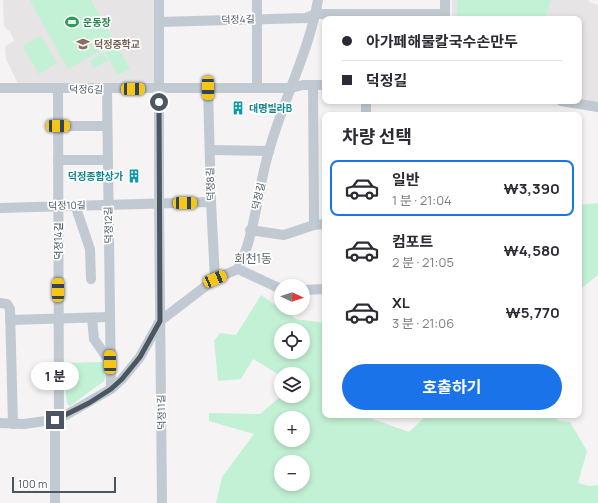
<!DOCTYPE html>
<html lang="ko">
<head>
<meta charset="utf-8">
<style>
  :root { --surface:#fff; --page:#f7f7f7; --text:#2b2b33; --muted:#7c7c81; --line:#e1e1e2; --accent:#1a73e8 }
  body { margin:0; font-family:Manrope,"Noto Sans KR",sans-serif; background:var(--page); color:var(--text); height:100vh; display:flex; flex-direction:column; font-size:15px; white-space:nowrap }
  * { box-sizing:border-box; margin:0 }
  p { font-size:13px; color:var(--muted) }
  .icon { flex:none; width:22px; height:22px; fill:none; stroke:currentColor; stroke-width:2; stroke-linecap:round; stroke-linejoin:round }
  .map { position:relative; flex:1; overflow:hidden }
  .drawer { position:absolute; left:322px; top:112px; width:260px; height:306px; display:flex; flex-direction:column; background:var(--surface); border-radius:8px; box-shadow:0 2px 6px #0003 }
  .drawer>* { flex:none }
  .banner { position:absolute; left:322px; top:16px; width:260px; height:88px; border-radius:8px; box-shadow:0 2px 6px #0003; display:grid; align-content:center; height:88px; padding:0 20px; background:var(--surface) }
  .needle { width:26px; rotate:94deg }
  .fabs { position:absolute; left:274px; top:279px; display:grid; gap:8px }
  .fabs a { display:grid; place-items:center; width:36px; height:36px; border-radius:50%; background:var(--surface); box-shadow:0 2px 6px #0003; font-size:20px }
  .scale { position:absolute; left:12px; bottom:10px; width:104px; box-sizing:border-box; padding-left:4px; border:2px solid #4a5661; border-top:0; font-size:11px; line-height:14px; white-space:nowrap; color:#4a5661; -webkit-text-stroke:3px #fff; paint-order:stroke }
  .end { position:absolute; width:18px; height:18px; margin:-9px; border:5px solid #4a5661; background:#fff; box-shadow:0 0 0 2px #fff }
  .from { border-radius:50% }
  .bubble { position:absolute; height:28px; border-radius:14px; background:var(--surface); box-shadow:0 2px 6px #0003; font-size:13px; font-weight:700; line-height:28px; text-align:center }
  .car { position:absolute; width:12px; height:24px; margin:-12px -6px; border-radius:5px; box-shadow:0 0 3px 1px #0007; background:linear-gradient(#f5c518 24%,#345 0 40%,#f5c518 0 76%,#345 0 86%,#f5c518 0) }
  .banner b { display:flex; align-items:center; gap:14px; height:38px; font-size:15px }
  .banner b+b { border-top:1px solid var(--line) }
  .banner i { width:10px; height:10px; background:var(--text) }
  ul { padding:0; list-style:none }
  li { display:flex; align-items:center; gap:12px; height:56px; margin:0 8px 6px; padding:0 12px; border:2px solid transparent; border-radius:8px }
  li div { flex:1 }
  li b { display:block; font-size:15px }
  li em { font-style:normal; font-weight:700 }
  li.on { border-color:var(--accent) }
  li>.icon { width:36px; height:36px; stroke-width:1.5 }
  h2 { padding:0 20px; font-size:18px; line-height:48px }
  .button { display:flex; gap:8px; margin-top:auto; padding:8px 20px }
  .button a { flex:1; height:46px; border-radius:24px; background:var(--accent); color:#fff; font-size:16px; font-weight:700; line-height:46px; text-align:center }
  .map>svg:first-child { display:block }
  .education { fill:#e6e4e5 }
  .green { fill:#c3f1d5; fill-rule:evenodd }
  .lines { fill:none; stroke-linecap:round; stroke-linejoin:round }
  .minor { stroke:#c1cad2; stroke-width:10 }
  .route { stroke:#4a5661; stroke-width:5 }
  .labels { text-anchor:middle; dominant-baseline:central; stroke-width:3.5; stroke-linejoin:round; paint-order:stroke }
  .street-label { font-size:10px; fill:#4a5661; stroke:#fff }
  .leisure-label { font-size:10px; font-weight:bold; fill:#27864d; stroke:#fff; text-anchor:start }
  .education-label { font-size:10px; font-weight:bold; fill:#785e54; stroke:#fff; text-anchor:start }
  .culture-label { font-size:10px; font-weight:bold; fill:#0d838f; stroke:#fff; text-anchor:start }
  .quarter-label { font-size:12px; fill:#5f6368; stroke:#fff }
</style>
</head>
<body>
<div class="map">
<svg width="598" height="503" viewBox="0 0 598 503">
  <rect width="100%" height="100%" fill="#f5f3f3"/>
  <!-- education -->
  <g class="education">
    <polygon points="3,0 156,0 157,79 151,85 18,84 6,59 5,46 14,41 11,33 4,26"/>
    <polygon points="452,0 588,0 589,2 598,5 598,103 579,100 579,19 452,19"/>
  </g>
  <!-- green -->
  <g class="green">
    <polygon points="32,0 91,0 115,43 68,69 30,1"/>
    <polygon points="457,0 551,0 545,19 457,19"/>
    <polygon points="41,36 57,63 39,74 23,46"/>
    <polygon points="116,45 130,68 118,75 105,52"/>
    <polygon points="103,53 108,60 94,68 90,61"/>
    <polygon points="598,203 598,275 579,290 579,205"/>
    <path d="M261 295 296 319 325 323V349L321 351 325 354V415H370V418L409 432 427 415H553L559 421 570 422 587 451 578 483 589 486 598 485V503H216L222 477 254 434 209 421V413L260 414 281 396H303V374H281V376L253 359 241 379 218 381 214 341 220 333 236 335ZM281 330H303V352H281ZM281 418H303V440H281ZM281 462H303V484H281Z"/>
    <polygon points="105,362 106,376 104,381 70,406 67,404 63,363"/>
  </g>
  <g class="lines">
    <!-- minor -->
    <g class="minor">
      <polyline points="159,0 159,203 162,503"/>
      <polyline points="445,19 445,0"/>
      <polyline points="159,22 306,18 316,14 445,14"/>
      <polyline points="313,85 314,225"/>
      <polyline points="0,88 291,88 303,85 325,85"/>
      <polyline points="58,88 59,419"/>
      <polyline points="208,88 211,202 215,279"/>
      <polyline points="257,88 257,0"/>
      <polyline points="107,89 111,389"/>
      <polyline points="561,101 598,107"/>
      <polyline points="366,115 366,101"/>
      <polyline points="58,126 107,126"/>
      <polyline points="210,150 269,151"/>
      <polyline points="58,160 107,160"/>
      <polyline points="75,205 90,249 91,279"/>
      <polyline points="0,208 211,202"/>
      <polyline points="250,230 284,235 314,225 325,224"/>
      <polyline points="238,269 281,289"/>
      <polyline points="303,290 325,289"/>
      <polyline points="0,303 7,304 10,309 13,424"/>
      <polyline points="92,318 94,339 110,362"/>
      <polyline points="10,320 109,317"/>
      <polyline points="55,420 55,503"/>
      <path d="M0 423 24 424 59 419 111 389 122 379 140 357 160 321 215 279 238 269C256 233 257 190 269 151 283 100 309 52 318 0"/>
    </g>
  </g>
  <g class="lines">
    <!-- route -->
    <polyline class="route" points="55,420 89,403 111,389 122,379 140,357 160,321 159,102"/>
  </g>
  <!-- icons -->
  <defs>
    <g id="stadium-bare" transform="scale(1.08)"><path d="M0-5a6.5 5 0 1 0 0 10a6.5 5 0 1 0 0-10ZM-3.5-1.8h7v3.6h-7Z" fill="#2e9e5b" stroke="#fff" stroke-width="2.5" paint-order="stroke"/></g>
    <g id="school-bare" transform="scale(1.08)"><path d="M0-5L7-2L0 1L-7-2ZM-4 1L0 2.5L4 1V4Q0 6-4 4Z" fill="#8d6e63" stroke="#fff" stroke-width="2.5" paint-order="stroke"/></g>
    <g id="building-bare" transform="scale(1.08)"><path d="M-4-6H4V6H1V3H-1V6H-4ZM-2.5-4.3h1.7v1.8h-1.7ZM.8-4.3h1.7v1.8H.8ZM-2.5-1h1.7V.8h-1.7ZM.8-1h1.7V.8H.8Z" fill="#0f9aa8" stroke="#fff" stroke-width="2.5" paint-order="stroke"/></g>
  </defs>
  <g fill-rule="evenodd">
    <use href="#stadium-bare" x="72" y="22"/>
    <use href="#school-bare" x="83" y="44"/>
    <use href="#building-bare" x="238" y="108"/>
    <use href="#building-bare" x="134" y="176"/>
  </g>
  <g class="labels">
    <!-- street labels -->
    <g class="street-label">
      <text transform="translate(238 19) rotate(-2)">덕정4길</text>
      <text transform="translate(86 89) rotate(1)">덕정6길</text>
      <text transform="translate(210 184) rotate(-92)">덕정8길</text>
      <text transform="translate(258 196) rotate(-77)">덕정길</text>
      <text transform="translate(67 205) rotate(-2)">덕정10길</text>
      <text transform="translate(108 225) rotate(-91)">덕정12길</text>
      <text transform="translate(58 241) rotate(-90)">덕정14길</text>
      <text transform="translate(161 412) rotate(-91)">덕정11길</text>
    </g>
    <!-- leisure labels -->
    <g class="leisure-label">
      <text x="83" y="22">운동장</text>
    </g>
    <!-- education labels -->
    <g class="education-label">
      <text x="94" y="44">덕정중학교</text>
    </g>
    <!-- culture labels -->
    <g class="culture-label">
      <text x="249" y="108">대명빌라B</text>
      <text x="123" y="176" text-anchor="end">덕정종합상가</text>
    </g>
    <!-- quarter labels -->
    <g class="quarter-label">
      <text x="253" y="258">회천1동</text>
    </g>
  </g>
</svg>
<div class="fabs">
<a><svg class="needle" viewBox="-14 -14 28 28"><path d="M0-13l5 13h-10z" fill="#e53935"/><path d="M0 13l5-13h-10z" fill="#7c7c81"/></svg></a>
<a><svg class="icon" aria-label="locate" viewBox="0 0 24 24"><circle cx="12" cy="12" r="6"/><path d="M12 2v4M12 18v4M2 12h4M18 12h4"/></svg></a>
<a><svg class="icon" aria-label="layers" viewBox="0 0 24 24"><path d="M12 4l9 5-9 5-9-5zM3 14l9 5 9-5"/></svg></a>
<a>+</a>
<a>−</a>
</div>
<div class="scale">100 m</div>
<i class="end from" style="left:159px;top:102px"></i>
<i class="end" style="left:55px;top:420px"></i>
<div class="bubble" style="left:31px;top:362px;width:48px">1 분</div>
<i class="car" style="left:208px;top:88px;rotate:179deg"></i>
<i class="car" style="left:133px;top:89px;rotate:89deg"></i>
<i class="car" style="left:58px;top:126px;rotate:90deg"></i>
<i class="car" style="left:185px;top:203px;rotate:89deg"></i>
<i class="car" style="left:215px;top:279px;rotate:67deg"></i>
<i class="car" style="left:58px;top:290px;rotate:0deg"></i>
<i class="car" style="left:110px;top:362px;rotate:359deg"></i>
<div class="banner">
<b><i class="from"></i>아가페해물칼국수손만두</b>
<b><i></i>덕정길</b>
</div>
<section class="drawer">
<h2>차량 선택</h2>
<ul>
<li class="on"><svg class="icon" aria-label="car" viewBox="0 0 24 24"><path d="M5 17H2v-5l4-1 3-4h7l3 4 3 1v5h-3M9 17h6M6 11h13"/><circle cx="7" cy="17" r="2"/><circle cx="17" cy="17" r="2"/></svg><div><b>일반</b><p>1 분 · 21:04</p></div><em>₩3,390</em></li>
<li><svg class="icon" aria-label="car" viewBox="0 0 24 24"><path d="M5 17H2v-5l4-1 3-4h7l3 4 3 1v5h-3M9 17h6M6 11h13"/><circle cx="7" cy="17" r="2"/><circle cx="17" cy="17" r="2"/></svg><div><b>컴포트</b><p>2 분 · 21:05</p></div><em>₩4,580</em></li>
<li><svg class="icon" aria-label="car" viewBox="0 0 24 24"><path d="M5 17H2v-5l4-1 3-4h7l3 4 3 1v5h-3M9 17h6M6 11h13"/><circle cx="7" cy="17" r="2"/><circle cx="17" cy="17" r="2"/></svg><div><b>XL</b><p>3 분 · 21:06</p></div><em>₩5,770</em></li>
</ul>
<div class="button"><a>호출하기</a></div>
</section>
</div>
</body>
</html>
